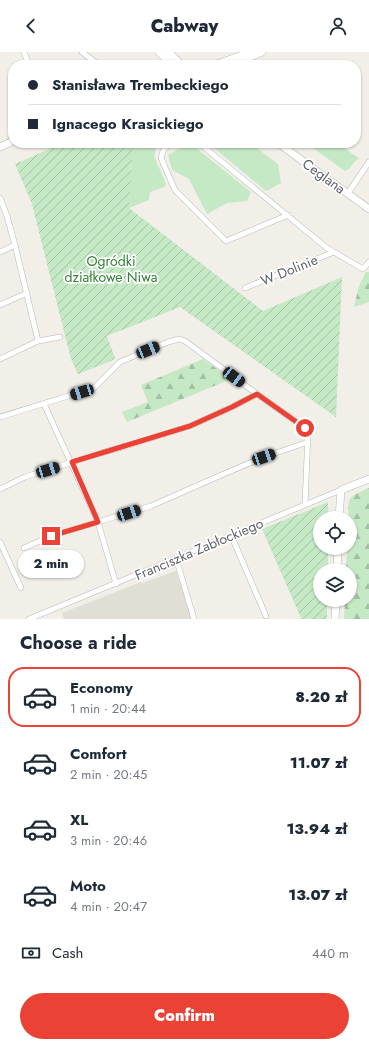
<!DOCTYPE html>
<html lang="en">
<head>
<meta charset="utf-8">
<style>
  :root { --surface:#fff; --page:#f6f6f7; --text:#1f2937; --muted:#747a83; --line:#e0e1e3; --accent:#ea4335 }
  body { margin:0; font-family:Jost,sans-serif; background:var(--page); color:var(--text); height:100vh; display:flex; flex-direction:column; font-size:15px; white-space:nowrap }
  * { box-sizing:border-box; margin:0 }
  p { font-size:13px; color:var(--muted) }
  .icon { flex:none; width:22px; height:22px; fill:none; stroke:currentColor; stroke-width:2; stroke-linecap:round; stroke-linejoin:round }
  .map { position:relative; height:567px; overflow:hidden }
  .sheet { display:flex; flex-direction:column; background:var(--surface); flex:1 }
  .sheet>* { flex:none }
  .top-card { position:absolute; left:8px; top:8px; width:353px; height:88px; border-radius:16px; box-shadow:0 1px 3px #0004; display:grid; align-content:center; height:88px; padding:0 20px; background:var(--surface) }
  .controls { position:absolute; left:313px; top:459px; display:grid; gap:8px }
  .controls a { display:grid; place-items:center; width:44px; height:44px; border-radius:50%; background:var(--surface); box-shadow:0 1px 3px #0004; font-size:20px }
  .end { position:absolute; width:18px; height:18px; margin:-9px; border:5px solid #ea4335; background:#fff; box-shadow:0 0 0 2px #fff }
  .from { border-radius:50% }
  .bubble { position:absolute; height:28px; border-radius:14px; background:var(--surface); box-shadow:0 1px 3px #0004; font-size:13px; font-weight:800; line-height:28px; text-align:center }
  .car { position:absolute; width:12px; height:24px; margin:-12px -6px; border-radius:5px; box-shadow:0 0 3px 1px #0007; background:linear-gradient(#222 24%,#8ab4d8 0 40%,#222 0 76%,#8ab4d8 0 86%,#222 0) }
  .top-card b { display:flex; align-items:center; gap:14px; height:38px; font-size:15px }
  .top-card b+b { border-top:1px solid var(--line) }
  .top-card i { width:10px; height:10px; background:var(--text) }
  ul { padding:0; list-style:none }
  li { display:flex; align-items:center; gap:12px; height:60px; margin:0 8px 6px; padding:0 12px; border:2px solid transparent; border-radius:16px }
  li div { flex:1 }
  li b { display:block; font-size:15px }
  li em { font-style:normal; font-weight:800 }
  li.on { border-color:var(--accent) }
  li>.icon { width:36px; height:36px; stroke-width:1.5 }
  h2 { padding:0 20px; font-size:18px; line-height:48px }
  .pay { display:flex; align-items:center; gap:10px; height:44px; padding:0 20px; font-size:15px }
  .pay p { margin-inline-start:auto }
  .cta { display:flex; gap:8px; margin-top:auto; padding:8px 20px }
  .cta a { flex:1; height:46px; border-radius:24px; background:var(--accent); color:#fff; font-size:16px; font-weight:800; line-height:46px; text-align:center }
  header { display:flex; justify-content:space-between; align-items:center; height:52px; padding:0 20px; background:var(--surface); font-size:18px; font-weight:800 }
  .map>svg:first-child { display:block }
  .education { fill:#e1ded6 }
  .grass { fill:#c5e8c5 }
  .forest { fill:url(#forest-firs) }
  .garden { fill:url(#garden-furrows) }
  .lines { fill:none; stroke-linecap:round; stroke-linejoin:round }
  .street-casing { stroke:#b5b8bc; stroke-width:6 }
  .secondary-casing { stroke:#b6babf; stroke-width:8 }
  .street { stroke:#fff; stroke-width:5 }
  .secondary { stroke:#fff; stroke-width:7 }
  .route { stroke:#ea4335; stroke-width:5 }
  .labels { text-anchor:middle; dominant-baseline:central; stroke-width:3.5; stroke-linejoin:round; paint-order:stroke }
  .street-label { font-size:14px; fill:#5f6368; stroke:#fff }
  .park-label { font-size:14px; fill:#348238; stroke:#fff }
</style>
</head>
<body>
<header><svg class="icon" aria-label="back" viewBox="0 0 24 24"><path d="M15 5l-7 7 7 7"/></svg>Cabway<svg class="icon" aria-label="person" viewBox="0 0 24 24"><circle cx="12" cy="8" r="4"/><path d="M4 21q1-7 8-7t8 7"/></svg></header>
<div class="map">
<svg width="369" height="567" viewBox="0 0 369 567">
  <defs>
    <pattern id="forest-firs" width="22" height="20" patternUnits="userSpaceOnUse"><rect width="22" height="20" fill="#c5e8c5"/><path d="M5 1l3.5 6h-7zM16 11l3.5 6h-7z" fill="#a3c0a4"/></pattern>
    <pattern id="garden-furrows" width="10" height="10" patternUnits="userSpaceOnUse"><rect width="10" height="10" fill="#c5e8c5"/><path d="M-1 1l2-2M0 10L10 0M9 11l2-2" fill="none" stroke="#a3c0a4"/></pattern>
  </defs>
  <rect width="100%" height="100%" fill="#f1efe8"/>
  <!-- education -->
  <polygon class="education" points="176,519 192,567 64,567 62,561 141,530 142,531"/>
  <!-- grass -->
  <g class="grass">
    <polygon points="133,91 161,91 157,93 154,104 166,132 164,135 150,140 149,148 129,156"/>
    <polygon points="208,91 250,91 278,112 281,131 266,139"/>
    <polygon points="306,91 337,91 360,107 356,108 349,117 345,119"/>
    <polygon points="186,93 196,96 251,140 247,149 227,151 207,162 189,127 172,118 168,103"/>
  </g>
  <!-- forest -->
  <g class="forest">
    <polygon points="366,220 369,220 369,250 354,255 359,234"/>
    <polygon points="203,307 231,327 127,370 122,360 148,350 141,333"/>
    <path d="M369 436V567H344L345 548H350V518H346L347 496H350V466H348C349 444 348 445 369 436Z"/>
  </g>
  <!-- garden -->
  <g class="garden">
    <polygon points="63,91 133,91 129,156 263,259 342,225 336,365 180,255 107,284 115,306 111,309 78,322 71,307 32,152 15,112"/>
    <polygon points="328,450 328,466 320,466 320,496 328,496 328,518 320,518 320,548 327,548 327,567 299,567 301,566 262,477"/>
  </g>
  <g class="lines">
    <!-- street casing -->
    <g class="street-casing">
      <g id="street">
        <polyline points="24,0 29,13"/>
        <polyline points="82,0 99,13"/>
        <polyline points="176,91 167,94 163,99 161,106 175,138 226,189 288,163"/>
        <polyline points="199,91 327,196 363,217 369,210"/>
        <polyline points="348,141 369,110"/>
        <polyline points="0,146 7,164 15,193 38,289"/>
        <polyline points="0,200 15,193"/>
        <polyline points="245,236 334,200"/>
        <polyline points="0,253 27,241"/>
        <polyline points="0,307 38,289 60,285"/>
        <polyline points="94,336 120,310 168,290 179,287 185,289 257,342 305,376 307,378 308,381 305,452"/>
        <polyline points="44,352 98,470 116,532"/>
        <polyline points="0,365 81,340"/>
        <polyline points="0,437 25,425 101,401 126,394 190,374 232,355 257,342"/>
        <polyline points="231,483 266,564"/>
        <polyline points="0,490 21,536"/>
        <polyline points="24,496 51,484 151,454 219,424 264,405 308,390"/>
        <polyline points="176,506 194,567"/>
        <polyline points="29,567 341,438"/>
      </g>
    </g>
    <!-- secondary casing -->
    <g class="secondary-casing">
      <g id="secondary">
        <polyline points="159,0 172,13"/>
        <polyline points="168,0 182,13"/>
        <polyline points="214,13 251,0"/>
        <polyline points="232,13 262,0"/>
        <polyline points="278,91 369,157"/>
        <polyline points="0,95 13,89"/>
        <polyline points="339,466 341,438 369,427"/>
        <polyline points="337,518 338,496"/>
        <polyline points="335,567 336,548"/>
      </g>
    </g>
    <!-- street -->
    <use href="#street" class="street"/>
    <!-- secondary -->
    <use href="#secondary" class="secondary"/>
  </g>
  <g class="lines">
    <!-- route -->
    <polyline class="route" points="51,484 98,470 72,410 190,374 232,355 257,342 305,376"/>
  </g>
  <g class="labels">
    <!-- street labels -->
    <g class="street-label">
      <text transform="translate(324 124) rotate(36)">Ceglana</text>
      <text transform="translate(289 218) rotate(-22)">W Dolinie</text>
      <text transform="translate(199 497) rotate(-23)">Franciszka Zabłockiego</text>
    </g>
    <!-- park labels -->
    <g class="park-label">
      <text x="111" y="209">Ogródki<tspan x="111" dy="16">działkowe Niwa</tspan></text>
    </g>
  </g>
</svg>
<div class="controls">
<a><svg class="icon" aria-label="locate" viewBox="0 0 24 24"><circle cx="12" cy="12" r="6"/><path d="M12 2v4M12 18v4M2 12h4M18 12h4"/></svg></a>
<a><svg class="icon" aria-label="layers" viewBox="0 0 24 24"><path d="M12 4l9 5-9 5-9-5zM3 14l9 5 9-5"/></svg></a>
</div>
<i class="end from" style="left:305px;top:376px"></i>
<i class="end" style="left:51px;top:484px"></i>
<div class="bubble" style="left:18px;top:498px;width:66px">2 min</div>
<i class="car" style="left:148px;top:298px;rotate:68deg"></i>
<i class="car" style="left:234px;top:325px;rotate:127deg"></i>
<i class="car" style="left:82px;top:340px;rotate:253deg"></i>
<i class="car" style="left:264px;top:405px;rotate:71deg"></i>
<i class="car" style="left:48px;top:418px;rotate:73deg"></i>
<i class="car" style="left:129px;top:461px;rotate:72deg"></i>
<div class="top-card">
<b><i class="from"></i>Stanisława Trembeckiego</b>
<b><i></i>Ignacego Krasickiego</b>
</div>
</div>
<section class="sheet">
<h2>Choose a ride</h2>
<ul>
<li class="on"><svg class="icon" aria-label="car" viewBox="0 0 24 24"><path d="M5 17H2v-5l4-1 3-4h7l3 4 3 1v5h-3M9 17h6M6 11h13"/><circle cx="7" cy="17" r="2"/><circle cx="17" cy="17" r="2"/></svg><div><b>Economy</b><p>1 min · 20:44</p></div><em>8.20 zł</em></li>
<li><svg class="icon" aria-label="car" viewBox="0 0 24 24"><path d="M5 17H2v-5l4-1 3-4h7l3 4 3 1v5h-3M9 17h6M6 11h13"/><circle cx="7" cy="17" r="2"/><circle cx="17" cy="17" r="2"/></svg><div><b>Comfort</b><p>2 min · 20:45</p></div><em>11.07 zł</em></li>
<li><svg class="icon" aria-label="car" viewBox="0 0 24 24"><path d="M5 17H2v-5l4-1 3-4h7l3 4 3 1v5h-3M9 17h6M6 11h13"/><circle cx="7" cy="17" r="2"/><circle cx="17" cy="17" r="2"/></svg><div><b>XL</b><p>3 min · 20:46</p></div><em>13.94 zł</em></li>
<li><svg class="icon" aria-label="car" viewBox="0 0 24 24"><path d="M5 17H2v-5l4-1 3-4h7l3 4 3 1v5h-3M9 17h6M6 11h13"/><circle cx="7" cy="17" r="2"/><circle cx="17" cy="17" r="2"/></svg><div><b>Moto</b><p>4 min · 20:47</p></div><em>13.07 zł</em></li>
</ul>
<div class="pay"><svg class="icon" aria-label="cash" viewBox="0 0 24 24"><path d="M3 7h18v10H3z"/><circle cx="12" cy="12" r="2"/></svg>Cash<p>440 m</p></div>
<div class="cta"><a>Confirm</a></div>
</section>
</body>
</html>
